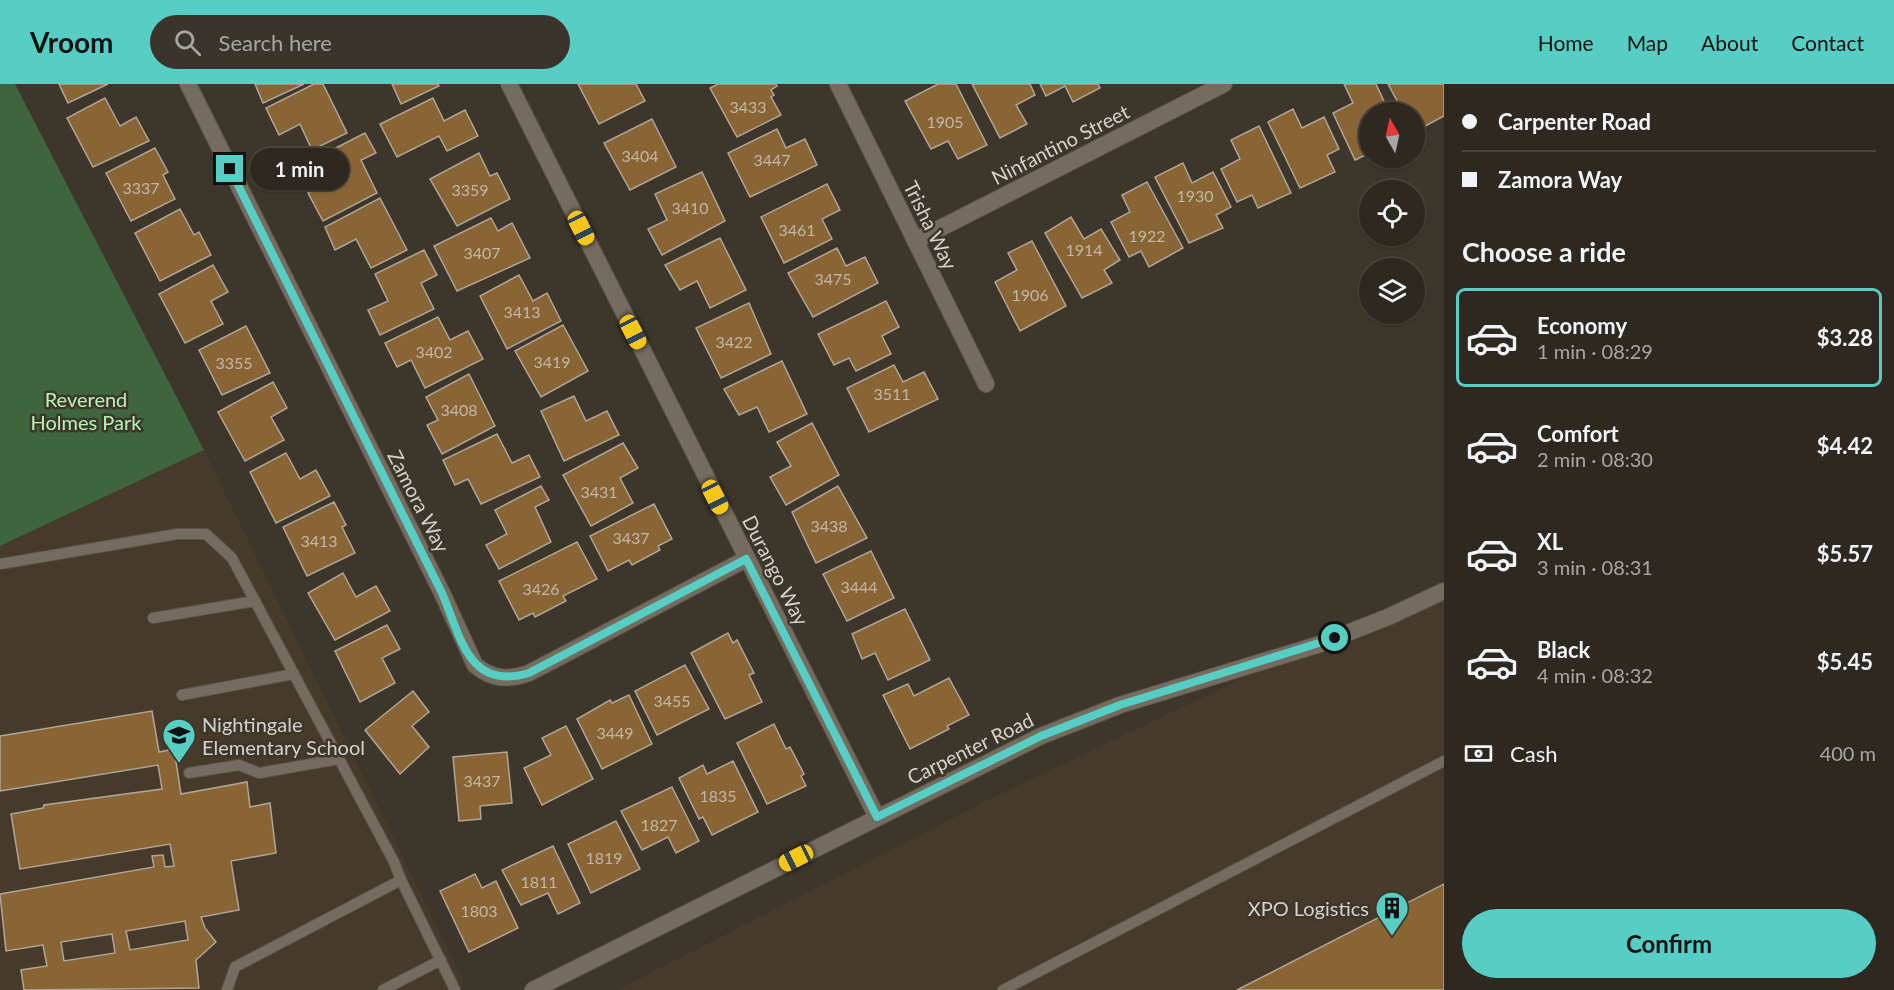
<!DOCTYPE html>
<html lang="en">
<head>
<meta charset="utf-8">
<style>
  :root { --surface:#2e2820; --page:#3a342d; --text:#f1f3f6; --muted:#a7a6a5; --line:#49443e; --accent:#56cec4 }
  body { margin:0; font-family:Lato,sans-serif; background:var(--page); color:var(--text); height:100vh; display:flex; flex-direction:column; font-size:22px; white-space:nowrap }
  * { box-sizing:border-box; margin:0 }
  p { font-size:20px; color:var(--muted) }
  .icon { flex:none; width:33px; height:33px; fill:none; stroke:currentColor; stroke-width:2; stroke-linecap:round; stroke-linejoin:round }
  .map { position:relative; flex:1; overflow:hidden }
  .sheet { display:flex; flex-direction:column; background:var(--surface); width:450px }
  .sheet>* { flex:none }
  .guide { display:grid; align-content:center; height:132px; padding:0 18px; background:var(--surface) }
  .needle { width:39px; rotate:351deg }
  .buttons { position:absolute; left:1359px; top:18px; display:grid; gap:12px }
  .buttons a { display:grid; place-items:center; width:66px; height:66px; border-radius:50%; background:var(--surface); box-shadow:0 2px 4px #0004,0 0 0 2px var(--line); font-size:30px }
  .end { position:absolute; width:27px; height:27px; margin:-14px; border:8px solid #56cec4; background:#111; box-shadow:0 0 0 3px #111 }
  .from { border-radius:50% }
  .bubble { position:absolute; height:42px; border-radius:21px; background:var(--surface); box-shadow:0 2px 4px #0004,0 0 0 2px var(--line); font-size:20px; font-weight:700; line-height:42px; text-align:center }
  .car { position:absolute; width:18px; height:36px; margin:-18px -9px; border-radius:8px; box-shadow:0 0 4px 2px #0007; background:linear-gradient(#f5c518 24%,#345 0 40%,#f5c518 0 76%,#345 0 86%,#f5c518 0) }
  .guide b { display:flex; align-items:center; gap:21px; height:57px; font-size:22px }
  .guide b+b { border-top:2px solid var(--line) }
  .guide i { width:15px; height:15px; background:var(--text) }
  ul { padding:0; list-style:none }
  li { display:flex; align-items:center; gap:18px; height:99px; margin:0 12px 9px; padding:0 6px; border:3px solid transparent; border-radius:9px }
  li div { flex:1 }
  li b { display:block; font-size:22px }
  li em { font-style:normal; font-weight:700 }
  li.on { border-color:var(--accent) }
  li>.icon { width:54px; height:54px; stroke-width:1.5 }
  h2 { padding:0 18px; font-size:27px; line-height:72px }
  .pay { display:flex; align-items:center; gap:15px; height:66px; padding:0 18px; font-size:22px }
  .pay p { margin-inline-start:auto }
  .button { display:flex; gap:12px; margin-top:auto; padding:12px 18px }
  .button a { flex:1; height:69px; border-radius:36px; background:var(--accent); color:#111; font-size:24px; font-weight:700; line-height:69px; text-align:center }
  header { display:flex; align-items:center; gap:36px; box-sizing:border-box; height:84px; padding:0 30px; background:var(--accent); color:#111 }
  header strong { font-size:28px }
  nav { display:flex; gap:33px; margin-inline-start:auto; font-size:21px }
  .search { width:420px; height:54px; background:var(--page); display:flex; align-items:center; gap:15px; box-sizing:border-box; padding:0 21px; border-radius:33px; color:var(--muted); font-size:22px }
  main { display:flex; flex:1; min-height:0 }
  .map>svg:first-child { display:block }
  .built { fill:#463b2a }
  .green { fill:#3e653d }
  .building { fill:#896536; stroke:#b0a598; stroke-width:1.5; fill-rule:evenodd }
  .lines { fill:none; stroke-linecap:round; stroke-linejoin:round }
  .service-casing { stroke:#59534a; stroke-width:12 }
  .minor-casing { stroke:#59534a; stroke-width:18 }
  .service { stroke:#746c5f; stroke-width:10 }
  .minor { stroke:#746c5f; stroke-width:16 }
  .route { stroke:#56cec4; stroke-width:8 }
  .labels { text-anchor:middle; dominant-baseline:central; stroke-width:5; stroke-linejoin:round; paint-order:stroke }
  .number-label { font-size:16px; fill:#c3b6a5 }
  .street-label { font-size:20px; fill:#d6d1ca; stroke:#3d362b }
  .park-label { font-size:20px; fill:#b5f4b2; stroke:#3d362b }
  .poi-label { font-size:20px; fill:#d6d1ca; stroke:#3d362b; text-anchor:start }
</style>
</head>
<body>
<header>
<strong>Vroom</strong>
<div class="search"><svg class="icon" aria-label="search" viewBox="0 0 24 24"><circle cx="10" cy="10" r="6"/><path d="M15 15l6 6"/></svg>Search here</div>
<nav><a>Home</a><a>Map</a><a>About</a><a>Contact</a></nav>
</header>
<main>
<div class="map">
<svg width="1444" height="906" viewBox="0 0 1444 906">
  <rect width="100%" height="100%" fill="#3d362b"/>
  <!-- built -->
  <g class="built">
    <polygon points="204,366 464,898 449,906 0,906 0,462"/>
    <polygon points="1444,498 1444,906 617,906 988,716"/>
  </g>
  <!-- green -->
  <polygon class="green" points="0,0 15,0 204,366 0,462"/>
  <!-- building -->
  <g class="building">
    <polygon points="59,0 108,0 68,19"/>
    <polygon points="255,0 304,0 263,19"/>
    <polygon points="314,0 323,0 347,49 312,66 300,40 279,51 266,24"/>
    <polygon points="392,0 438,0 439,2 401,20"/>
    <polygon points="578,0 636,0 645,17 599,40"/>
    <polygon points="718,0 776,0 777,2 771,6 774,11 771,13 781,31 737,53 710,4"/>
    <polygon points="938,0 956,0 987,61 958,75 948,57 931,65 905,17"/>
    <polygon points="972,0 1030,0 1035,11 1016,21 1027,40 1000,54"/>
    <polygon points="1040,0 1098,0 1100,4 1073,18 1065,2 1046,12"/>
    <polygon points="1344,0 1376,0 1389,28 1370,28 1370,69 1355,76 1333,29 1353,19"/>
    <polygon points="1388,0 1444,0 1444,32 1414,48 1414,28 1403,28"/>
    <polygon points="105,14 120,42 136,33 149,57 93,83 67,34"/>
    <polygon points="433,14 444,37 465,26 478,52 447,67 439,52 397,73 380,40"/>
    <polygon points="1293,25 1302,44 1324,33 1339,65 1327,71 1335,88 1300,104 1268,38"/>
    <polygon points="652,35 676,83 630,106 604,59"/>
    <polygon points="1259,42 1291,109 1258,124 1252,111 1237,118 1221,85 1240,75 1231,56"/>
    <polygon points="777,45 786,64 805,55 817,81 750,113 728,69"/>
    <polygon points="365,49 376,69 361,76 377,109 323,137 308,109 328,99 316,74"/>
    <polygon points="155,64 168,88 163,91 175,115 131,137 106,89"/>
    <polygon points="479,69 490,92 497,89 510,115 457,142 430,95"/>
    <polygon points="1183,79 1192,99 1213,88 1231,123 1216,131 1223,144 1189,159 1155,93"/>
    <polygon points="702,88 725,137 662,171 648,145 667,136 655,110"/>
    <polygon points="1147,98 1183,164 1149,183 1141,167 1129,173 1111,138 1130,128 1122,111"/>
    <polygon points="827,100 840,126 822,135 832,155 784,179 761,133"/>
    <polygon points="380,114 407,166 371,184 356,155 335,166 325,143"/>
    <polygon points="180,125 194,151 199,148 211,171 160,197 135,149"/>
    <polygon points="1071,133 1084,155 1101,145 1120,176 1104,186 1112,199 1082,214 1045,149"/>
    <polygon points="491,134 498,147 512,139 530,174 457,207 434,162"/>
    <polygon points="720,154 746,206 710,224 697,197 680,206 665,181"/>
    <polygon points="1032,157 1066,222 1020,247 995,198 1017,186 1008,169"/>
    <polygon points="837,164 846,182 865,173 878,199 813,233 788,189"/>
    <polygon points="424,166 437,191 421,199 434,225 380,251 368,226 388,217 375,190"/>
    <polygon points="213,181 228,208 211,217 223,240 185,259 159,210"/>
    <polygon points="519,191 533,217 547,209 561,237 507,265 480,212"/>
    <polygon points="886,217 899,243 882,252 891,270 856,287 849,274 834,281 818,250"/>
    <polygon points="749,219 771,270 721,294 696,244"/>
    <polygon points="438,233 450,256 468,247 483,275 425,304 411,276 397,283 385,259"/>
    <polygon points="563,241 588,287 541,313 515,267"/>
    <polygon points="246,242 270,289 222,311 199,266"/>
    <polygon points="782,277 807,330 769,348 757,323 739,331 724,305"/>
    <polygon points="894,281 903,298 924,288 938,315 869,348 847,304"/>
    <polygon points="469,290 495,342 442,370 427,341 438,336 426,313"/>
    <polygon points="273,298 287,324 271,333 284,356 245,377 218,328"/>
    <polygon points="574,312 586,337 607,327 619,351 564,377 541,327"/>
    <polygon points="812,339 839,391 786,421 770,393 791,382 777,358"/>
    <polygon points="497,350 512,379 529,371 540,393 481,420 468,395 455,401 443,376"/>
    <polygon points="623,359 638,384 620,394 633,419 591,442 563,391"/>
    <polygon points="286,369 300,395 316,386 330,412 276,439 250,388"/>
    <polygon points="541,402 549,416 535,423 551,458 499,485 486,461 507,450 495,426"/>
    <polygon points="838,402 867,454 816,479 792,428"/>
    <polygon points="334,418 346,441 342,443 355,469 307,492 283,443"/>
    <polygon points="654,420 672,455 658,462 660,466 632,481 629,476 608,487 590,452"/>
    <polygon points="577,458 597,495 563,512 566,517 535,533 533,529 519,536 499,497"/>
    <polygon points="871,467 894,514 847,537 823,490"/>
    <polygon points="343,489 356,513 376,502 390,527 335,556 308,509"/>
    <polygon points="905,525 930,576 888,596 875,569 862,575 852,550"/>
    <polygon points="387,541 400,565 382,574 395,599 360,618 335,567"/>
    <polygon points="728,549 733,559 737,556 754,589 749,591 762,618 725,635 691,569"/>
    <polygon points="685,581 709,625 657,651 635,607"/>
    <polygon points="949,594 969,631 947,642 949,645 910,665 883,611 908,600 914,612"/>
    <polygon points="413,607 429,628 412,642 429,663 400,690 365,646"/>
    <polygon points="629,611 652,660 602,685 577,635 610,616 612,619"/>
    <path d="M152 627 159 668 174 665 181 710 247 698 250 723 270 719 276 769 231 777 239 826 201 833 205 844 216 858 196 876 199 904 24 906 21 886 47 882 43 861 6 867 0 810 154 783 152 772 163 771 165 783 174 782 170 760 20 785 11 730 43 724 44 721 162 705 158 681 0 707V652ZM185 837 188 856 130 866 126 847ZM112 850 115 869 64 877 61 858Z"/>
    <polygon points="774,640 786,665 790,663 804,690 801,692 806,702 767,720 737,659"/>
    <polygon points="566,642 593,695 542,721 524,684 551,671 542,654"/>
    <polygon points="507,668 512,719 480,722 481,735 459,737 453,673"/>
    <polygon points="733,677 758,728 712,751 703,733 699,735 679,694 703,681 707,690"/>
    <polygon points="672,703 699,757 676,769 668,753 642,766 621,727"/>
    <polygon points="616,737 640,785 591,809 568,760"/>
    <polygon points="553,762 580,819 558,830 548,809 521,821 502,786"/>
    <polygon points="475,790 482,804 496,797 518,844 469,868 440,807"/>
    <polygon points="1444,800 1444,906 1237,906"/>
  </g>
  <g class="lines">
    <!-- service casing -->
    <g class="service-casing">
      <g id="service">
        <polyline points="0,480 177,450 206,450 232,474 394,778 401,796"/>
        <polyline points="153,534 255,517"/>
        <polyline points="182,611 294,590"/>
        <polyline points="189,689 239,681 259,689 339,675"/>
        <polyline points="227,906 235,883 401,796 455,906"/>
        <polyline points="383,906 441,876"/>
        <polyline points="1003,906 1444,677"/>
      </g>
    </g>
    <!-- minor casing -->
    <g class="minor-casing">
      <g id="minor">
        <path d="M188 0 442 509 475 581C493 596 508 596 529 589L746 475"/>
        <polyline points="509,0 877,733"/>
        <polyline points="838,0 986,300"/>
        <polyline points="915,157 1224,0"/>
        <polyline points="533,906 1041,652 1120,621 1317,561 1388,533 1444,507"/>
      </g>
    </g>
    <!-- service -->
    <use href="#service" class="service"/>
    <!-- minor -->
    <use href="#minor" class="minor"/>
  </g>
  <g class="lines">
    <!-- route -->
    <path class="route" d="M230 85 442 509C461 553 468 607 529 589L746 475 877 733 1041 652 1120 621 1335 554"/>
  </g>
  <!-- icons -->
  <defs>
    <g id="school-pin" transform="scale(1.725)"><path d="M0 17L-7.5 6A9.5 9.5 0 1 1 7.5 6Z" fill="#56cec4" stroke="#3d362b"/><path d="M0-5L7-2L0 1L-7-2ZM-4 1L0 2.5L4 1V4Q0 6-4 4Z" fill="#111"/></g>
    <g id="building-pin" transform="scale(1.725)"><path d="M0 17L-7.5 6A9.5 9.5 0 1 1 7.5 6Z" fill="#56cec4" stroke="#3d362b"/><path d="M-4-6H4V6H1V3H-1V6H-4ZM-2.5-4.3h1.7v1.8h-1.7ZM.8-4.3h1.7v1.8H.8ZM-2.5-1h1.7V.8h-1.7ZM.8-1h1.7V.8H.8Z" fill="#111"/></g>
  </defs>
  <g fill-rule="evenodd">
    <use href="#school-pin" x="179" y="651"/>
    <use href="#building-pin" x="1392" y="824"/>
  </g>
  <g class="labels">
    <!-- number labels -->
    <g class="number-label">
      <text x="748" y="22">3433</text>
      <text x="945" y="37">1905</text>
      <text x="640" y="71">3404</text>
      <text x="772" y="75">3447</text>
      <text x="141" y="103">3337</text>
      <text x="470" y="105">3359</text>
      <text x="1195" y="111">1930</text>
      <text x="690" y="123">3410</text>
      <text x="797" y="145">3461</text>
      <text x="1147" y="151">1922</text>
      <text x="1084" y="165">1914</text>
      <text x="482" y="168">3407</text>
      <text x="833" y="194">3475</text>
      <text x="1030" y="210">1906</text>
      <text x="522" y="227">3413</text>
      <text x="734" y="257">3422</text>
      <text x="434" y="267">3402</text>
      <text x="552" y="277">3419</text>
      <text x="234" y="278">3355</text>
      <text x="892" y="309">3511</text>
      <text x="459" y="325">3408</text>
      <text x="599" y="407">3431</text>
      <text x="829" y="441">3438</text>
      <text x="631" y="453">3437</text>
      <text x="319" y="456">3413</text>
      <text x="859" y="502">3444</text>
      <text x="541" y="504">3426</text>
      <text x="672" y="616">3455</text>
      <text x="615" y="648">3449</text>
      <text x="482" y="696">3437</text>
      <text x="718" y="711">1835</text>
      <text x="659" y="740">1827</text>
      <text x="604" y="773">1819</text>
      <text x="539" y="797">1811</text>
      <text x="479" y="826">1803</text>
    </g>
    <!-- street labels -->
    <g class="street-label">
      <text transform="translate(1060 60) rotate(-27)">Ninfantino Street</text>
      <text transform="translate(931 141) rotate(64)">Trisha Way</text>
      <text transform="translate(419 417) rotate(63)">Zamora Way</text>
      <text transform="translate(776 486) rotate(63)">Durango Way</text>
      <text transform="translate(970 664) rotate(-26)">Carpenter Road</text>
    </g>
    <!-- park labels -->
    <g class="park-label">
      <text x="86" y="315">Reverend<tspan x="86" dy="23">Holmes Park</tspan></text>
    </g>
    <!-- poi labels -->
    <g class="poi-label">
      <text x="202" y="640">Nightingale<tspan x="202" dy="23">Elementary School</tspan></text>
      <text x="1369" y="824" text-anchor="end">XPO Logistics</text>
    </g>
  </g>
</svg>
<div class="buttons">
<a><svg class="needle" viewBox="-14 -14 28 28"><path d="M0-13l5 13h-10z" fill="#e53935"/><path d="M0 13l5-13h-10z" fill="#a7a6a5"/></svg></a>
<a><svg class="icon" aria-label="locate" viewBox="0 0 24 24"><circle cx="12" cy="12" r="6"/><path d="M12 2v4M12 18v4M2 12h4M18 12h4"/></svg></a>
<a><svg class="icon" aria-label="layers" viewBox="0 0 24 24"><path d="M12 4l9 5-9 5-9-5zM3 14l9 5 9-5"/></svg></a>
</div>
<i class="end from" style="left:1335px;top:554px"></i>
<i class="end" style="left:230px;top:85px"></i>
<div class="bubble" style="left:250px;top:64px;width:99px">1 min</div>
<i class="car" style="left:581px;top:144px;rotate:153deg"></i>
<i class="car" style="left:633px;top:248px;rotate:153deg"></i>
<i class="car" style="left:715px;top:413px;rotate:153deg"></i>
<i class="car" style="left:796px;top:774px;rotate:243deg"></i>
</div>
<section class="sheet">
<div class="guide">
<b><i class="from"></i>Carpenter Road</b>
<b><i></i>Zamora Way</b>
</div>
<h2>Choose a ride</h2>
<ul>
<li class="on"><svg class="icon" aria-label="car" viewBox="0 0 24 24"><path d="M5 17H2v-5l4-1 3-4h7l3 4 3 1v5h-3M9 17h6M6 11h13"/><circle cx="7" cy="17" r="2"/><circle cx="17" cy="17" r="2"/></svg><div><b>Economy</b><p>1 min · 08:29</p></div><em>$3.28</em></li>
<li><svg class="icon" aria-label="car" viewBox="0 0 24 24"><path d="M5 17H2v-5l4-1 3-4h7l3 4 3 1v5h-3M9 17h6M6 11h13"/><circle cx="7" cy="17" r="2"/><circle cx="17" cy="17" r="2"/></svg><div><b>Comfort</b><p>2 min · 08:30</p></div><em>$4.42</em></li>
<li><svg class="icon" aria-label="car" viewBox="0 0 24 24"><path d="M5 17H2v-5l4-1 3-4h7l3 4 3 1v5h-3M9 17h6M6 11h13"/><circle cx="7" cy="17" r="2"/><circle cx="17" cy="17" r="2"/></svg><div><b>XL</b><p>3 min · 08:31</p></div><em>$5.57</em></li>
<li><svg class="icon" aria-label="car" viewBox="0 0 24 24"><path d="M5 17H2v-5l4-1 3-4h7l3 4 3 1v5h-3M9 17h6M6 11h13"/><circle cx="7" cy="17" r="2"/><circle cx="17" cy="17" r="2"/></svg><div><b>Black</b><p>4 min · 08:32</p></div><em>$5.45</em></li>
</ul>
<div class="pay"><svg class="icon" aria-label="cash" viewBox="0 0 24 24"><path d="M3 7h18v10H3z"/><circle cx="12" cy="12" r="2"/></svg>Cash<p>400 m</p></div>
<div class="button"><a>Confirm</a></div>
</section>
</main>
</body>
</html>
